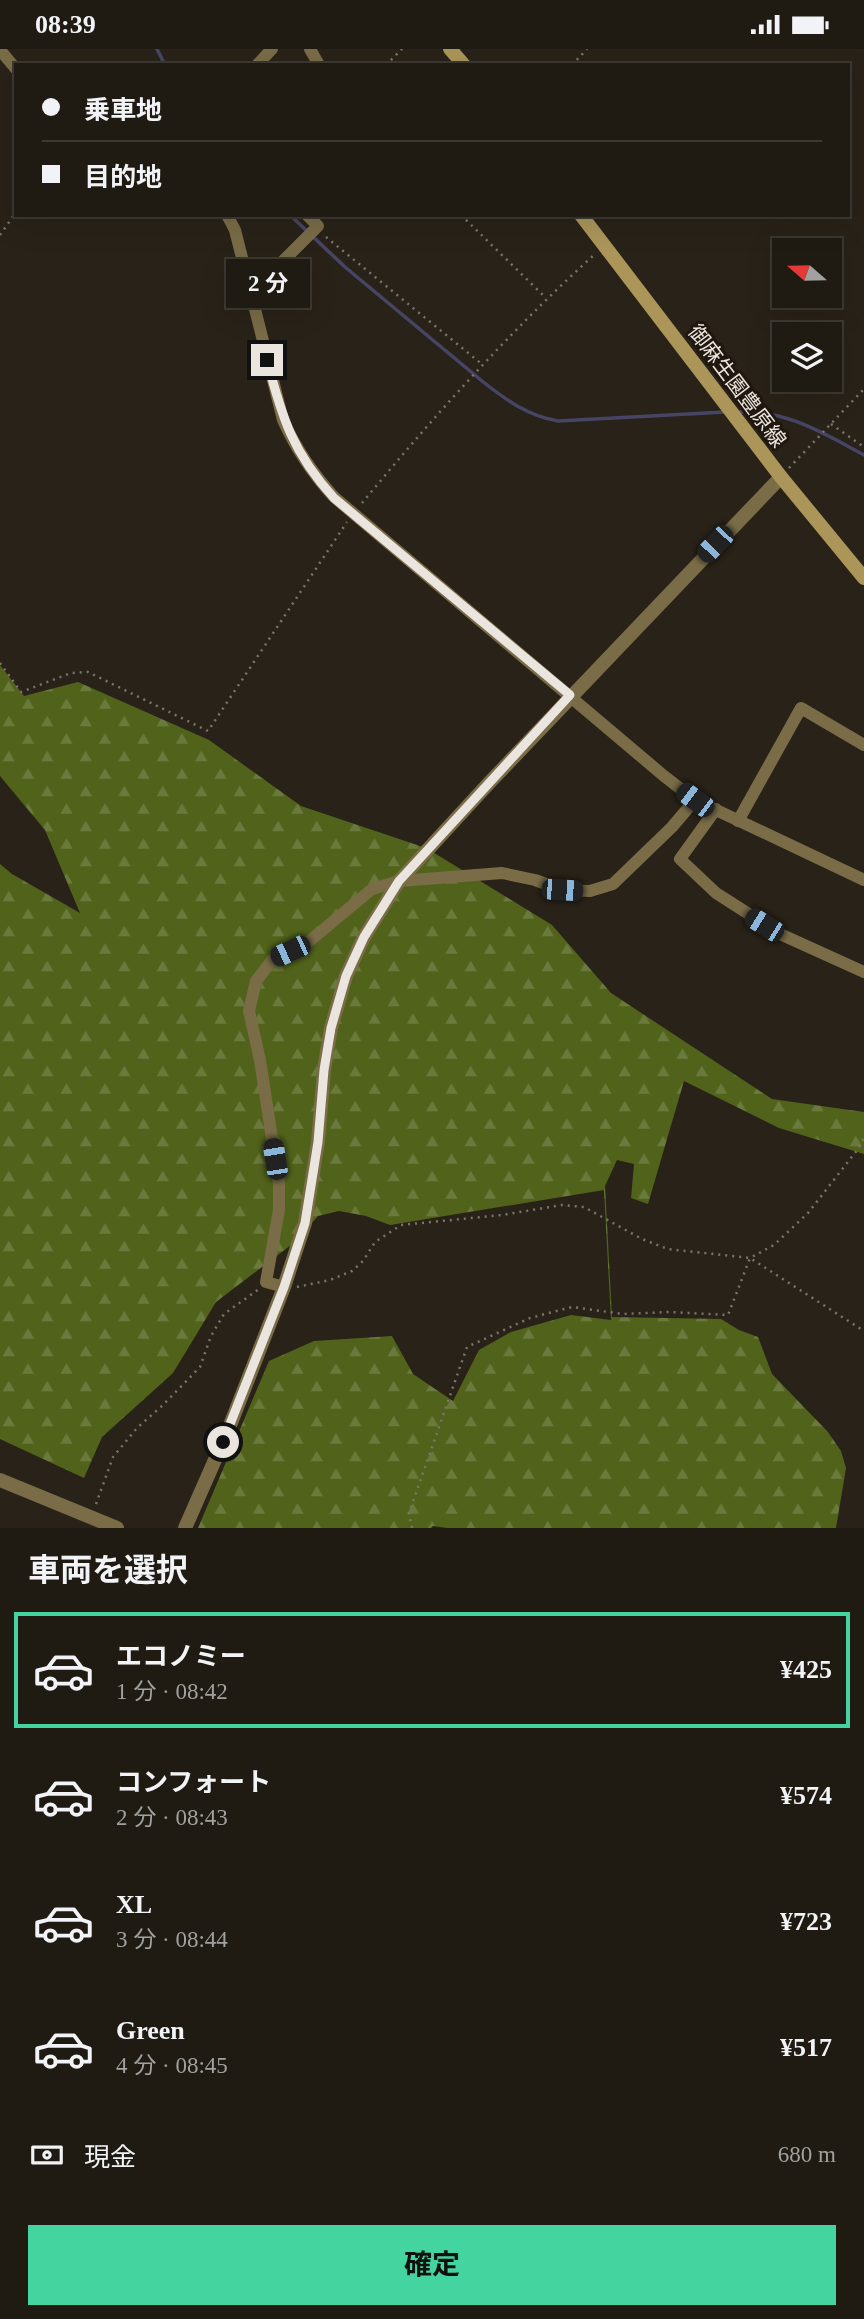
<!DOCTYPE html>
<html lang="ja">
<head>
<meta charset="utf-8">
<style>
  :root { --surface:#1f1a12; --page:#2c2720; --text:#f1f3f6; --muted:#a1a19f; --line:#3c3832; --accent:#44d49f }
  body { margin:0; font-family:"Times New Roman","Noto Sans JP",serif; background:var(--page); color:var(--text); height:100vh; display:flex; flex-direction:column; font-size:26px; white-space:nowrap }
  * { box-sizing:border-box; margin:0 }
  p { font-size:23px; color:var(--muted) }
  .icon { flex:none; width:38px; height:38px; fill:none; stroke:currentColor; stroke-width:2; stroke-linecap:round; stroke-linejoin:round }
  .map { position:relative; height:1479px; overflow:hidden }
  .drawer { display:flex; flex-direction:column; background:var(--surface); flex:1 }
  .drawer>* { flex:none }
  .guide { position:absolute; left:14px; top:14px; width:836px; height:154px; border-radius:0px; box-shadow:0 7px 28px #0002,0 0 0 2px var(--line); display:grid; align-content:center; height:154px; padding:0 28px; background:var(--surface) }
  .needle { width:46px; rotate:290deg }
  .tools { position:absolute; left:772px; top:189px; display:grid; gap:14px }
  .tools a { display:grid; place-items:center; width:70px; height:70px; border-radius:0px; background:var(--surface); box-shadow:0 7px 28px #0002,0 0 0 2px var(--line); font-size:35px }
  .end { position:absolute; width:32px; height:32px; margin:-16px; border:9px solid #eae5de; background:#111; box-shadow:0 0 0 4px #111 }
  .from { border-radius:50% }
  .bubble { position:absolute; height:49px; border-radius:0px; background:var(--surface); box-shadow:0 7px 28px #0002,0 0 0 2px var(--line); font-size:23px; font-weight:700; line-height:49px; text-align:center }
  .car { position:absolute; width:21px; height:42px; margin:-21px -10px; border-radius:9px; box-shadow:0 0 5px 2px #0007; background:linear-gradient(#222 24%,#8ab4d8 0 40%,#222 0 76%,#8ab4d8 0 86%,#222 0) }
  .guide b { display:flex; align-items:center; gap:24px; height:66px; font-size:26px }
  .guide b+b { border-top:2px solid var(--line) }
  .guide i { width:18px; height:18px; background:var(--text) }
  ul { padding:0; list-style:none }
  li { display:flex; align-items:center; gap:21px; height:116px; margin:0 14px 10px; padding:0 14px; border:4px solid transparent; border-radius:0px }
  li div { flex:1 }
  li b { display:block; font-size:26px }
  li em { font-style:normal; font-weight:700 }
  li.on { border-color:var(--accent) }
  li>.icon { width:63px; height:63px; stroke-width:1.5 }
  h2 { padding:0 28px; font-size:32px; line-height:84px }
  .pay { display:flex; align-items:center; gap:18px; height:77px; padding:0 28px; font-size:26px }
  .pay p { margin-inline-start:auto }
  .cta { display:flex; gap:14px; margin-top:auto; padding:14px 28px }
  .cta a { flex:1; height:80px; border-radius:0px; background:var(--accent); color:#111; font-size:28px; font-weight:700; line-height:80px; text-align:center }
  .status { display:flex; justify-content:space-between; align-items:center; height:49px; padding:0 35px; background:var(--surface); direction:ltr }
  .status svg { height:19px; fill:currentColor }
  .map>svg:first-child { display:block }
  .forest { fill:url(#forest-firs) }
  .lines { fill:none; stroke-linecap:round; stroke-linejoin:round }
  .stream { stroke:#464566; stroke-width:3.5 }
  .path { stroke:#7c756d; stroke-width:2.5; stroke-dasharray:2 5; stroke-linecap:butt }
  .minor { stroke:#796c47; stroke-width:12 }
  .tertiary { stroke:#796c47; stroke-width:14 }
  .secondary { stroke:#ab9559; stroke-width:14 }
  .route { stroke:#eae5de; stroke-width:9 }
  .labels { text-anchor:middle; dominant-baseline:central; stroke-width:6; stroke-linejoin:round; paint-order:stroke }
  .street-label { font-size:21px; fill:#eae5de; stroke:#20180f }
</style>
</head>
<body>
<div class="status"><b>08:39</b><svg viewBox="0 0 49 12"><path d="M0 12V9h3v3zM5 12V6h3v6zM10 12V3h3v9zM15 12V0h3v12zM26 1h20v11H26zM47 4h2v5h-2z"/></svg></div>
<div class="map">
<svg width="864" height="1479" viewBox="0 0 864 1479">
  <defs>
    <pattern id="forest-firs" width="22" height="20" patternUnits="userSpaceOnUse" patternTransform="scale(1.75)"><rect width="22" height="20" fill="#51631b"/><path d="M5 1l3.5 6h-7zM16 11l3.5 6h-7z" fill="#6a793c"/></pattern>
  </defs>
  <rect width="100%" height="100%" fill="#292218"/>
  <!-- forest -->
  <polygon class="forest" points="0,616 24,647 78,633 209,691 301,757 426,799 552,876 611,944 772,1050 864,1063 864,1105 779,1079 684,1032 648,1155 631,1149 634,1115 617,1111 605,1137 612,1268 721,1270 739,1281 758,1288 772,1325 828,1383 841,1402 846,1419 836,1479 447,1479 433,1477 431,1479 198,1479 269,1312 314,1292 392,1287 413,1325 453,1352 479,1301 511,1283 571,1266 611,1271 604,1141 390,1176 366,1167 339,1162 318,1167 295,1193 216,1253 173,1324 102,1388 84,1429 0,1390 0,815 12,825 80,864 45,781 0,727"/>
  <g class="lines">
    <!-- stream -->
    <g class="stream">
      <polyline points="157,0 165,16"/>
      <path d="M290 166 345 218 482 332C506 351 528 367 558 372L725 363"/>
      <path d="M736 363C785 360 823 384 864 406"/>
    </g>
    <!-- path -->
    <g class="path">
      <polyline points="386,16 402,0"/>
      <polyline points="572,16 587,0"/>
      <polyline points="461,166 546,249"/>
      <polyline points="0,186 16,163"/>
      <polyline points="326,188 483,316"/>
      <polyline points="831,375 864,398"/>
      <polyline points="789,419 864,340"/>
      <path d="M362 454C434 367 510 282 594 206"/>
      <polyline points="0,614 21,643 71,624 88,623 208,682 347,473"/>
      <polyline points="297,1238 330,1231 352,1222 363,1212 375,1193 401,1176 502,1166 562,1156 584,1158 642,1190 668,1200 750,1209 864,1282"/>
      <polyline points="96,1455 113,1408 137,1379 163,1356 200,1318 211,1287 224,1265 259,1240"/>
      <polyline points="412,1479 409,1464 467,1298 530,1269 572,1258 623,1265 669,1263 728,1266 750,1209 774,1196 808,1164 858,1100 864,1089"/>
    </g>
    <!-- minor -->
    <g class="minor">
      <polyline points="310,0 319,16"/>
      <polyline points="0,1 16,20"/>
      <polyline points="257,16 272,0"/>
      <path d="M227 166 235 181 283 371C296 400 313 425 334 448L664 727 695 751 864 831"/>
      <polyline points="250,245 318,177 307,166"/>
      <polyline points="716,760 680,810 716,844 780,885 864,923"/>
      <polyline points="738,772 801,659 864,696"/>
      <polyline points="284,1238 266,1233 279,1161 279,1135 260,1011 249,962 256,932 273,910 306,895 372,840 399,832 502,824 535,831 562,841 590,842 613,835 672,778 695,751"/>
    </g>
    <!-- tertiary -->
    <g class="tertiary">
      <polyline points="0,1431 117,1479"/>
      <polyline points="185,1479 229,1379 284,1238 305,1174 318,1093 324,1021 331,979 346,927 364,888 399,832 489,734 781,428"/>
    </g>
    <!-- secondary -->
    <g class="secondary">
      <polyline points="450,0 464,16"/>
      <polyline points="581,166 781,428 864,529"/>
    </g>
  </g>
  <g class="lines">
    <!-- route -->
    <path class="route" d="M223 1393 284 1238 305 1174 318 1093 324 1021 331 979 346 927 364 888 399 832 570 646 334 449C293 404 282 369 267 311"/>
  </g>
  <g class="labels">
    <!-- street labels -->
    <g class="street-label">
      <text transform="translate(737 337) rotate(53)">御麻生園豊原線</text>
    </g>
  </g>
</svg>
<div class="tools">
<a><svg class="needle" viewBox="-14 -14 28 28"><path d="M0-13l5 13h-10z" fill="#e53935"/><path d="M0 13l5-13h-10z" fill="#a1a19f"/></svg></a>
<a><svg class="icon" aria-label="layers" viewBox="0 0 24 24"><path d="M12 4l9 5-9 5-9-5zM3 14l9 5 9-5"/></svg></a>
</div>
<i class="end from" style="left:223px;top:1393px"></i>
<i class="end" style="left:267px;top:311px"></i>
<div class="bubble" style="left:226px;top:210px;width:84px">2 分</div>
<i class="car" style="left:715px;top:495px;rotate:224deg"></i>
<i class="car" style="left:695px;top:751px;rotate:307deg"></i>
<i class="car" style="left:562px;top:841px;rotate:93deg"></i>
<i class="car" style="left:764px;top:876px;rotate:302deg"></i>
<i class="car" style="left:290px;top:902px;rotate:245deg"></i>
<i class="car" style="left:275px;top:1110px;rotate:351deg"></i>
<div class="guide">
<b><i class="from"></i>乗車地</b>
<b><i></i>目的地</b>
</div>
</div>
<section class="drawer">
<h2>車両を選択</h2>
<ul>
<li class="on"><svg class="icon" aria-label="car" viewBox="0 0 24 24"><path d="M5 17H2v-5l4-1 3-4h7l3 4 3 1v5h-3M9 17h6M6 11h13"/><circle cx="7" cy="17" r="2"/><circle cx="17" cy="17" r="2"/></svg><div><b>エコノミー</b><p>1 分 · 08:42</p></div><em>¥425</em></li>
<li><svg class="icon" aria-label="car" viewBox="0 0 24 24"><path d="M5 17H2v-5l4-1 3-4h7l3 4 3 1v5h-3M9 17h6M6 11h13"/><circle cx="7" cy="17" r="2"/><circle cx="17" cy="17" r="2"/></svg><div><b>コンフォート</b><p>2 分 · 08:43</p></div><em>¥574</em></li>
<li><svg class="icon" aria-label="car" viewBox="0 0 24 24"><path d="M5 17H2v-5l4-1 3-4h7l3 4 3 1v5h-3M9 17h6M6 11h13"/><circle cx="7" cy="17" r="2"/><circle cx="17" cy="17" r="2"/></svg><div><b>XL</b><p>3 分 · 08:44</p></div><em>¥723</em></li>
<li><svg class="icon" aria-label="car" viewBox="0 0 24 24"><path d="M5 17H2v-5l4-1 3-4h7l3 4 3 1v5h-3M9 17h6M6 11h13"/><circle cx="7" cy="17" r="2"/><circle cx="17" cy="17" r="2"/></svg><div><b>Green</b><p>4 分 · 08:45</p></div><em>¥517</em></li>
</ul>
<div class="pay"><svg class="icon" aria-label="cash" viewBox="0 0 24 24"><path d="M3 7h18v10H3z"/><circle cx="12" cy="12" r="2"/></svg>現金<p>680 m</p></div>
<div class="cta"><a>確定</a></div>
</section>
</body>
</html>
